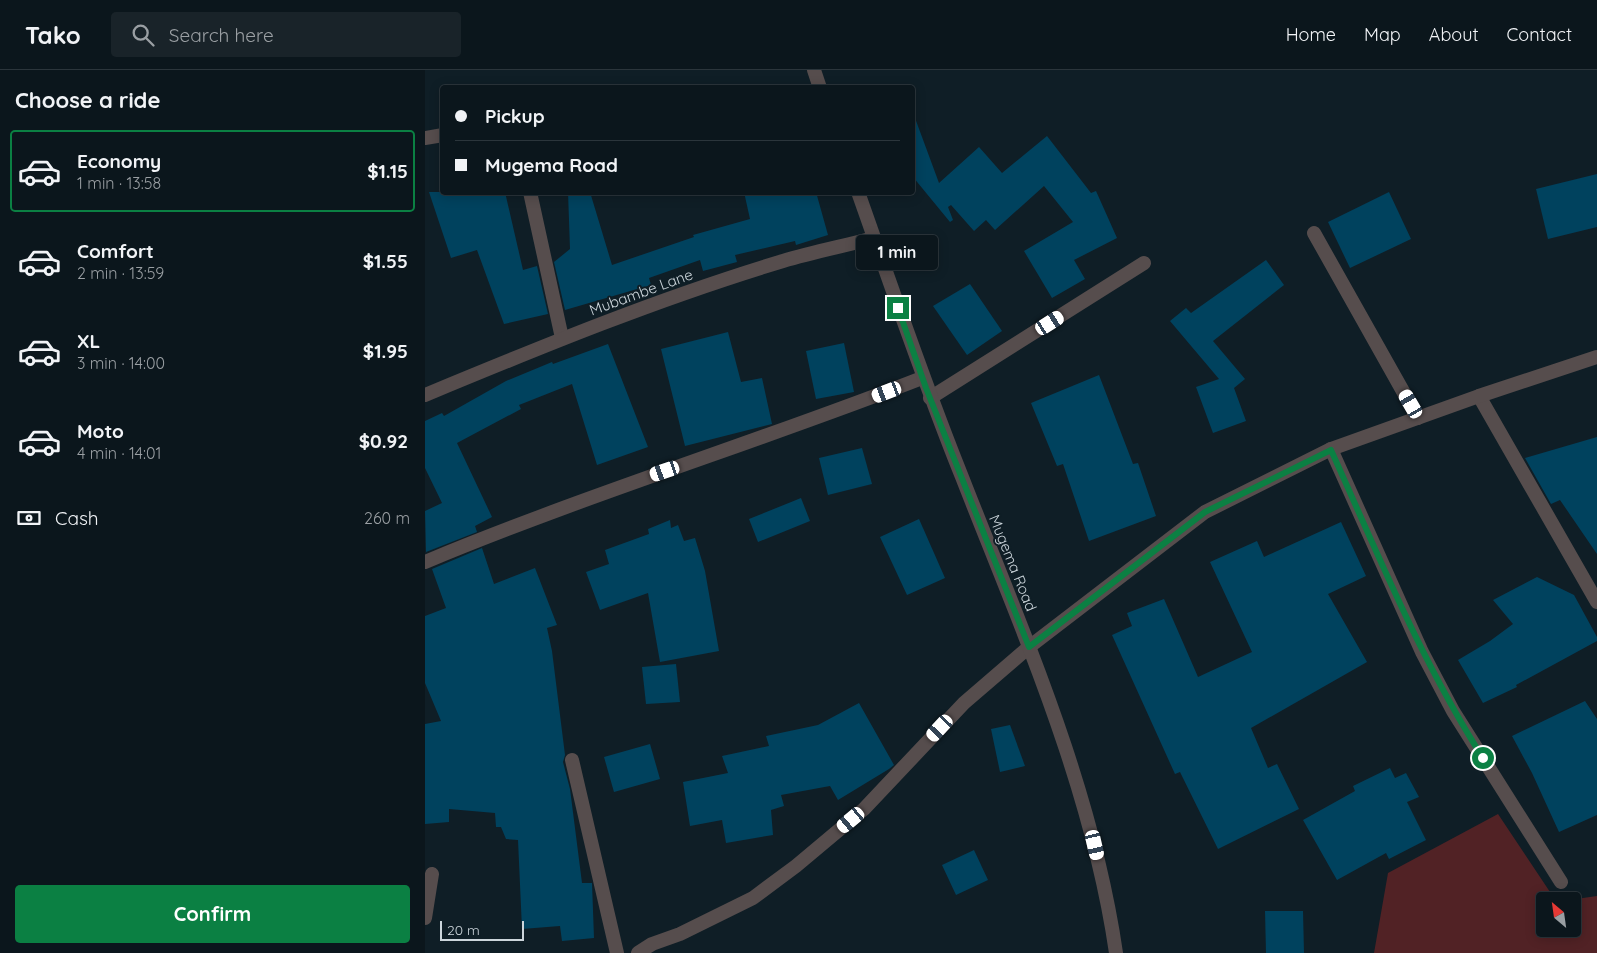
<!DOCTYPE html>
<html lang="en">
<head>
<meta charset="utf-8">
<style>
  :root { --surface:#0b161c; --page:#192329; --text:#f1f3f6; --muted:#9a9fa3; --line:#2b353b; --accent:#0b8043 }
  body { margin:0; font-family:Quicksand,sans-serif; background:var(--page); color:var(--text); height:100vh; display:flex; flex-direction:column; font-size:19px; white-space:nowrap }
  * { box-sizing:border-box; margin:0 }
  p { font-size:16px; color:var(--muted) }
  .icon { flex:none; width:28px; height:28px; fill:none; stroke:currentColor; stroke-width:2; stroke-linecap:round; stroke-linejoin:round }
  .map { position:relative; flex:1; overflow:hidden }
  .side { display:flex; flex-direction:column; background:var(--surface); width:425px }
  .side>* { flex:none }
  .guide { position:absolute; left:15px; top:15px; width:475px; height:110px; border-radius:5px; box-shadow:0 2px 12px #0003,0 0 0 1px var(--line); display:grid; align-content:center; height:110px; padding:0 15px; background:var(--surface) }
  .needle { width:32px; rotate:331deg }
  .buttons { position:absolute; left:1111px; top:822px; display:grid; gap:10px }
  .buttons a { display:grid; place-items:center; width:45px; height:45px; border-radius:5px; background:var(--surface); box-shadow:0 2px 12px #0003,0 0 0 1px var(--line); font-size:25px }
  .scale { position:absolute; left:15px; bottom:12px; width:84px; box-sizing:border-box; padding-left:5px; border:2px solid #ccd5db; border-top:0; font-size:14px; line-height:18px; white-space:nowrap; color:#ccd5db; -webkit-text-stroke:4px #0f1e26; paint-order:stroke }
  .end { position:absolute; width:22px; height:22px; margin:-11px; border:6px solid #0b8043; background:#fff; box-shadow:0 0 0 2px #fff }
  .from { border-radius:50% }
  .bubble { position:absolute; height:35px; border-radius:5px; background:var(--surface); box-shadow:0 2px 12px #0003,0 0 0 1px var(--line); font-size:16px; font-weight:700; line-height:35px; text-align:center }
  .car { position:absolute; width:15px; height:30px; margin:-15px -8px; border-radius:6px; box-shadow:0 0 4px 1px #0007; background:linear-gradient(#fff 24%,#345 0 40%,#fff 0 76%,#345 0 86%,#fff 0) }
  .guide b { display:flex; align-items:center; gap:18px; height:48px; font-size:19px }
  .guide b+b { border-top:1px solid var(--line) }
  .guide i { width:12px; height:12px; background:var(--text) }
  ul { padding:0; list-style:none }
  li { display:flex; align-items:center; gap:15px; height:82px; margin:0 10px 8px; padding:0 5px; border:2px solid transparent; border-radius:5px }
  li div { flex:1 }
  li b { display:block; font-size:19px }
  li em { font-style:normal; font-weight:700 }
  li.active { border-color:var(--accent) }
  li>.icon { width:45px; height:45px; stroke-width:1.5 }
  h2 { padding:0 15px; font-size:22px; line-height:60px }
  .pay { display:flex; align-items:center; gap:12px; height:55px; padding:0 15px; font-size:19px }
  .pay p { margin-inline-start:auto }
  .action { display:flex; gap:10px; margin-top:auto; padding:10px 15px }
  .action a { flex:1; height:58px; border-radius:5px; background:var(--accent); color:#fff; font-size:20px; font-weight:700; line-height:58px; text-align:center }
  header { display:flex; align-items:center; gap:30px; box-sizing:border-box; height:70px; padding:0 25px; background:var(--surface); border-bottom:1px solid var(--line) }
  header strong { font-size:24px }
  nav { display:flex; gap:28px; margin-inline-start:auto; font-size:18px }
  .search { width:350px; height:45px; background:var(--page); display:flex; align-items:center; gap:12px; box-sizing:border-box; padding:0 18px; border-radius:5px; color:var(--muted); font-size:19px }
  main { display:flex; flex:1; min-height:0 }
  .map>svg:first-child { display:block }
  .green { fill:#512225 }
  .building { fill:#00425e }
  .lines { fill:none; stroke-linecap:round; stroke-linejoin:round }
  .minor { stroke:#564d4d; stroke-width:14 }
  .tertiary { stroke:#564d4d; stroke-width:14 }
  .route { stroke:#0b8043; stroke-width:6 }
  .labels { text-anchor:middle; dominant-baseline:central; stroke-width:4; stroke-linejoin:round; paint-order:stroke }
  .street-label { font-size:15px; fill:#ccd5db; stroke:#0f1e26 }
</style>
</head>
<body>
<header>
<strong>Tako</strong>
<div class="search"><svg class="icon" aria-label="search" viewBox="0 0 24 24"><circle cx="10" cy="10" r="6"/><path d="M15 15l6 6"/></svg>Search here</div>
<nav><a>Home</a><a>Map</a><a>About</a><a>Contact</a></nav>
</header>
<main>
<section class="side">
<h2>Choose a ride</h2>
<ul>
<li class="active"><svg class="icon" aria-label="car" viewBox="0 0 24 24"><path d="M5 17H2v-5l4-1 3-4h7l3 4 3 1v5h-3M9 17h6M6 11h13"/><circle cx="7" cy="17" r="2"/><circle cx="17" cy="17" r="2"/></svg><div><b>Economy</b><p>1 min · 13:58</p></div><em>$1.15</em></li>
<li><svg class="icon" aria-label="car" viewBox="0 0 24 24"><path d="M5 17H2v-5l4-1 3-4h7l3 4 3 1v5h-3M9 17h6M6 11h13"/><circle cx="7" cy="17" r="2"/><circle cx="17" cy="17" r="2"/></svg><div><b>Comfort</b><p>2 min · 13:59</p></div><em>$1.55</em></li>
<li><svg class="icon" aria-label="car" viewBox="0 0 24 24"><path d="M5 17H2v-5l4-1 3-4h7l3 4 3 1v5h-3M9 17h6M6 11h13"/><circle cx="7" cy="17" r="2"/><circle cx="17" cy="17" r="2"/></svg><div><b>XL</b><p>3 min · 14:00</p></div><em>$1.95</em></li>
<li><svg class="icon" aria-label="car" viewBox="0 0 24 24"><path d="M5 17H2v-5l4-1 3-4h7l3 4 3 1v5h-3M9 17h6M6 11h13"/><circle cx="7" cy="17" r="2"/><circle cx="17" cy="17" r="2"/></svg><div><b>Moto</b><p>4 min · 14:01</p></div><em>$0.92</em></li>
</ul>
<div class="pay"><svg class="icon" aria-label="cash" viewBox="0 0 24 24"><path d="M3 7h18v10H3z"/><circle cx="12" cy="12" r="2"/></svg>Cash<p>260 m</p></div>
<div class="action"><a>Confirm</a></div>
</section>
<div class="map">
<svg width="1172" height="883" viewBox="0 0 1172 883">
  <rect width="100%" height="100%" fill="#0f1e26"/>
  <!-- green -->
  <polygon class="green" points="1073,744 1131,831 1120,831 1120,859 1148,859 1148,831 1137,831 1172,826 1172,883 949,883 963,803"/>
  <!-- building -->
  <g class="building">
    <polygon points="490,48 514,113 554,77 577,103 622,66 666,123 671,121 692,168 649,190 660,209 627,228 599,181 648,152 619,116 570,160 561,150 549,161 526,135 523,137 528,150 525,152 488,107 488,49"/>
    <polygon points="1172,104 1172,157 1123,169 1111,119"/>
    <polygon points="4,122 80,122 98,200 112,196 123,244 79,254 52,180 26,188"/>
    <polygon points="143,122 165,122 187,195 269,167 268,165 325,149 319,122 391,122 403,165 371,175 370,171 310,185 312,192 278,201 275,190 224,208 226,215 140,240 129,192 145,179"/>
    <polygon points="964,122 986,169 925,198 903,152"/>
    <polygon points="841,190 859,215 788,271 820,309 809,318 821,351 788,363 771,317 794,309 745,251 761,238 766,243"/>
    <polygon points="545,214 577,261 542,285 508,236"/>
    <polygon points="303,262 316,312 337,308 347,354 260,376 236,279"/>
    <polygon points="419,273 429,322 391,329 381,281"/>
    <polygon points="183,274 223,377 172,395 147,314 94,335 96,339 32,373 67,447 50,456 52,462 1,482 0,441 17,433 0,398 0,351 17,343 19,346 81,311 127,292 128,294"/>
    <polygon points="674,305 708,394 713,393 731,446 664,471 638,394 632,396 606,333"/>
    <polygon points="1172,367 1172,484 1135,430 1126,434 1100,388"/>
    <polygon points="437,378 447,414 403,425 394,388"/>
    <polygon points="376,428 385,451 333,472 324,449"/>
    <polygon points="494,449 520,508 482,525 455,467"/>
    <polygon points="245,450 246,458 253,455 259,471 270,468 280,501 294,581 235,592 223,523 175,540 161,502 184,494 180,480 224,464 223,459"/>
    <polygon points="916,452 941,506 903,524 942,592 826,658 843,698 852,694 874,739 793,779 755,702 750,704 687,565 707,556 702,543 739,529 773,607 827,582 785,492 832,471 839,487"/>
    <polygon points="57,478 69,514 110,498 132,555 122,558 127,581 140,685 138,692 145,719 157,813 167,813 169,868 137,871 135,856 97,859 93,770 81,769 76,757 71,757 70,743 24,739 24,752 0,754 0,654 16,651 0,613 0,546 21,538 7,499"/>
    <polygon points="1112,507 1149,525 1172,567 1172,571 1091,615 1092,617 1058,633 1033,590 1065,571 1088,554 1068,530"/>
    <polygon points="251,594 255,632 221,634 217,597"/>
    <polygon points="1160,631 1172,649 1172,745 1134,762 1107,703 1087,666"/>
    <polygon points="434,633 469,695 464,699 413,730 405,716 356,725 359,736 346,740 348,765 301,773 297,750 265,756 258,712 303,703 297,686 344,676 341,666 393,655"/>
    <polygon points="585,655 600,696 575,702 566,659"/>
    <polygon points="225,674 235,709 189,722 179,687"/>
    <polygon points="965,698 970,708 981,703 994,727 982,732 1001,770 964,789 961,783 912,810 878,750 930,721 928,716"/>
    <polygon points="549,780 563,810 531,825 517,795"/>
    <polygon points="840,841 878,841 879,883 841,883"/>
  </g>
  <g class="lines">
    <!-- minor -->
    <g class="minor">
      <polyline points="0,68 18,65"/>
      <polyline points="105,122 137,268"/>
      <polyline points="889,163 993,348"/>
      <path d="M0 325C118 276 235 228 358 191 388 182 419 176 449 168"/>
      <polyline points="1054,326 1172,532"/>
      <polyline points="505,328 719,193"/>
      <polyline points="906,379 997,582 1028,641 1136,812"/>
      <path d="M0 492C163 424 333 372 497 308"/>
      <polyline points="147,690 192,883"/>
      <polyline points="0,848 7,804"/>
      <polyline points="213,883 227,874 255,864 328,828 371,796 439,739 539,633 604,577 780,442 906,379 1054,326 1172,287"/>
    </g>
    <!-- tertiary -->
    <g class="tertiary">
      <polyline points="389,0 395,18"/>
      <path d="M433 122C467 218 499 313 537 407 598 563 667 717 691 883"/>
    </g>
  </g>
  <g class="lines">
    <!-- route -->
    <path class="route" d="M473 238 501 318 604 577 780 442 906 380C953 484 996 591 1058 688"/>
  </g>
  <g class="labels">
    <!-- street labels -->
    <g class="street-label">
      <text transform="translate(216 222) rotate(-20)">Mubambe Lane</text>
      <text transform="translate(588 493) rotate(68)">Mugema Road</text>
    </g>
  </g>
</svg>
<div class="buttons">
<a><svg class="needle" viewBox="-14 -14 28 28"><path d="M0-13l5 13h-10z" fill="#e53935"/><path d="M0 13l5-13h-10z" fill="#9a9fa3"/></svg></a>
</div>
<div class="scale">20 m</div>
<i class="end from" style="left:1058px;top:688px"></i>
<i class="end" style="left:473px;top:238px"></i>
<div class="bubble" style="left:431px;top:165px;width:82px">1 min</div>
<i class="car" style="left:625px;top:253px;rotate:58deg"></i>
<i class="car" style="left:462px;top:322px;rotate:249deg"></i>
<i class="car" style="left:986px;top:334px;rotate:330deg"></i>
<i class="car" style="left:240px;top:401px;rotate:251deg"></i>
<i class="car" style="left:515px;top:658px;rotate:223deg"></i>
<i class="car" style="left:426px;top:750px;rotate:230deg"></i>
<i class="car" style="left:670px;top:775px;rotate:167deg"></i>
<div class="guide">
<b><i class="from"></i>Pickup</b>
<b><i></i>Mugema Road</b>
</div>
</div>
</main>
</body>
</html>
